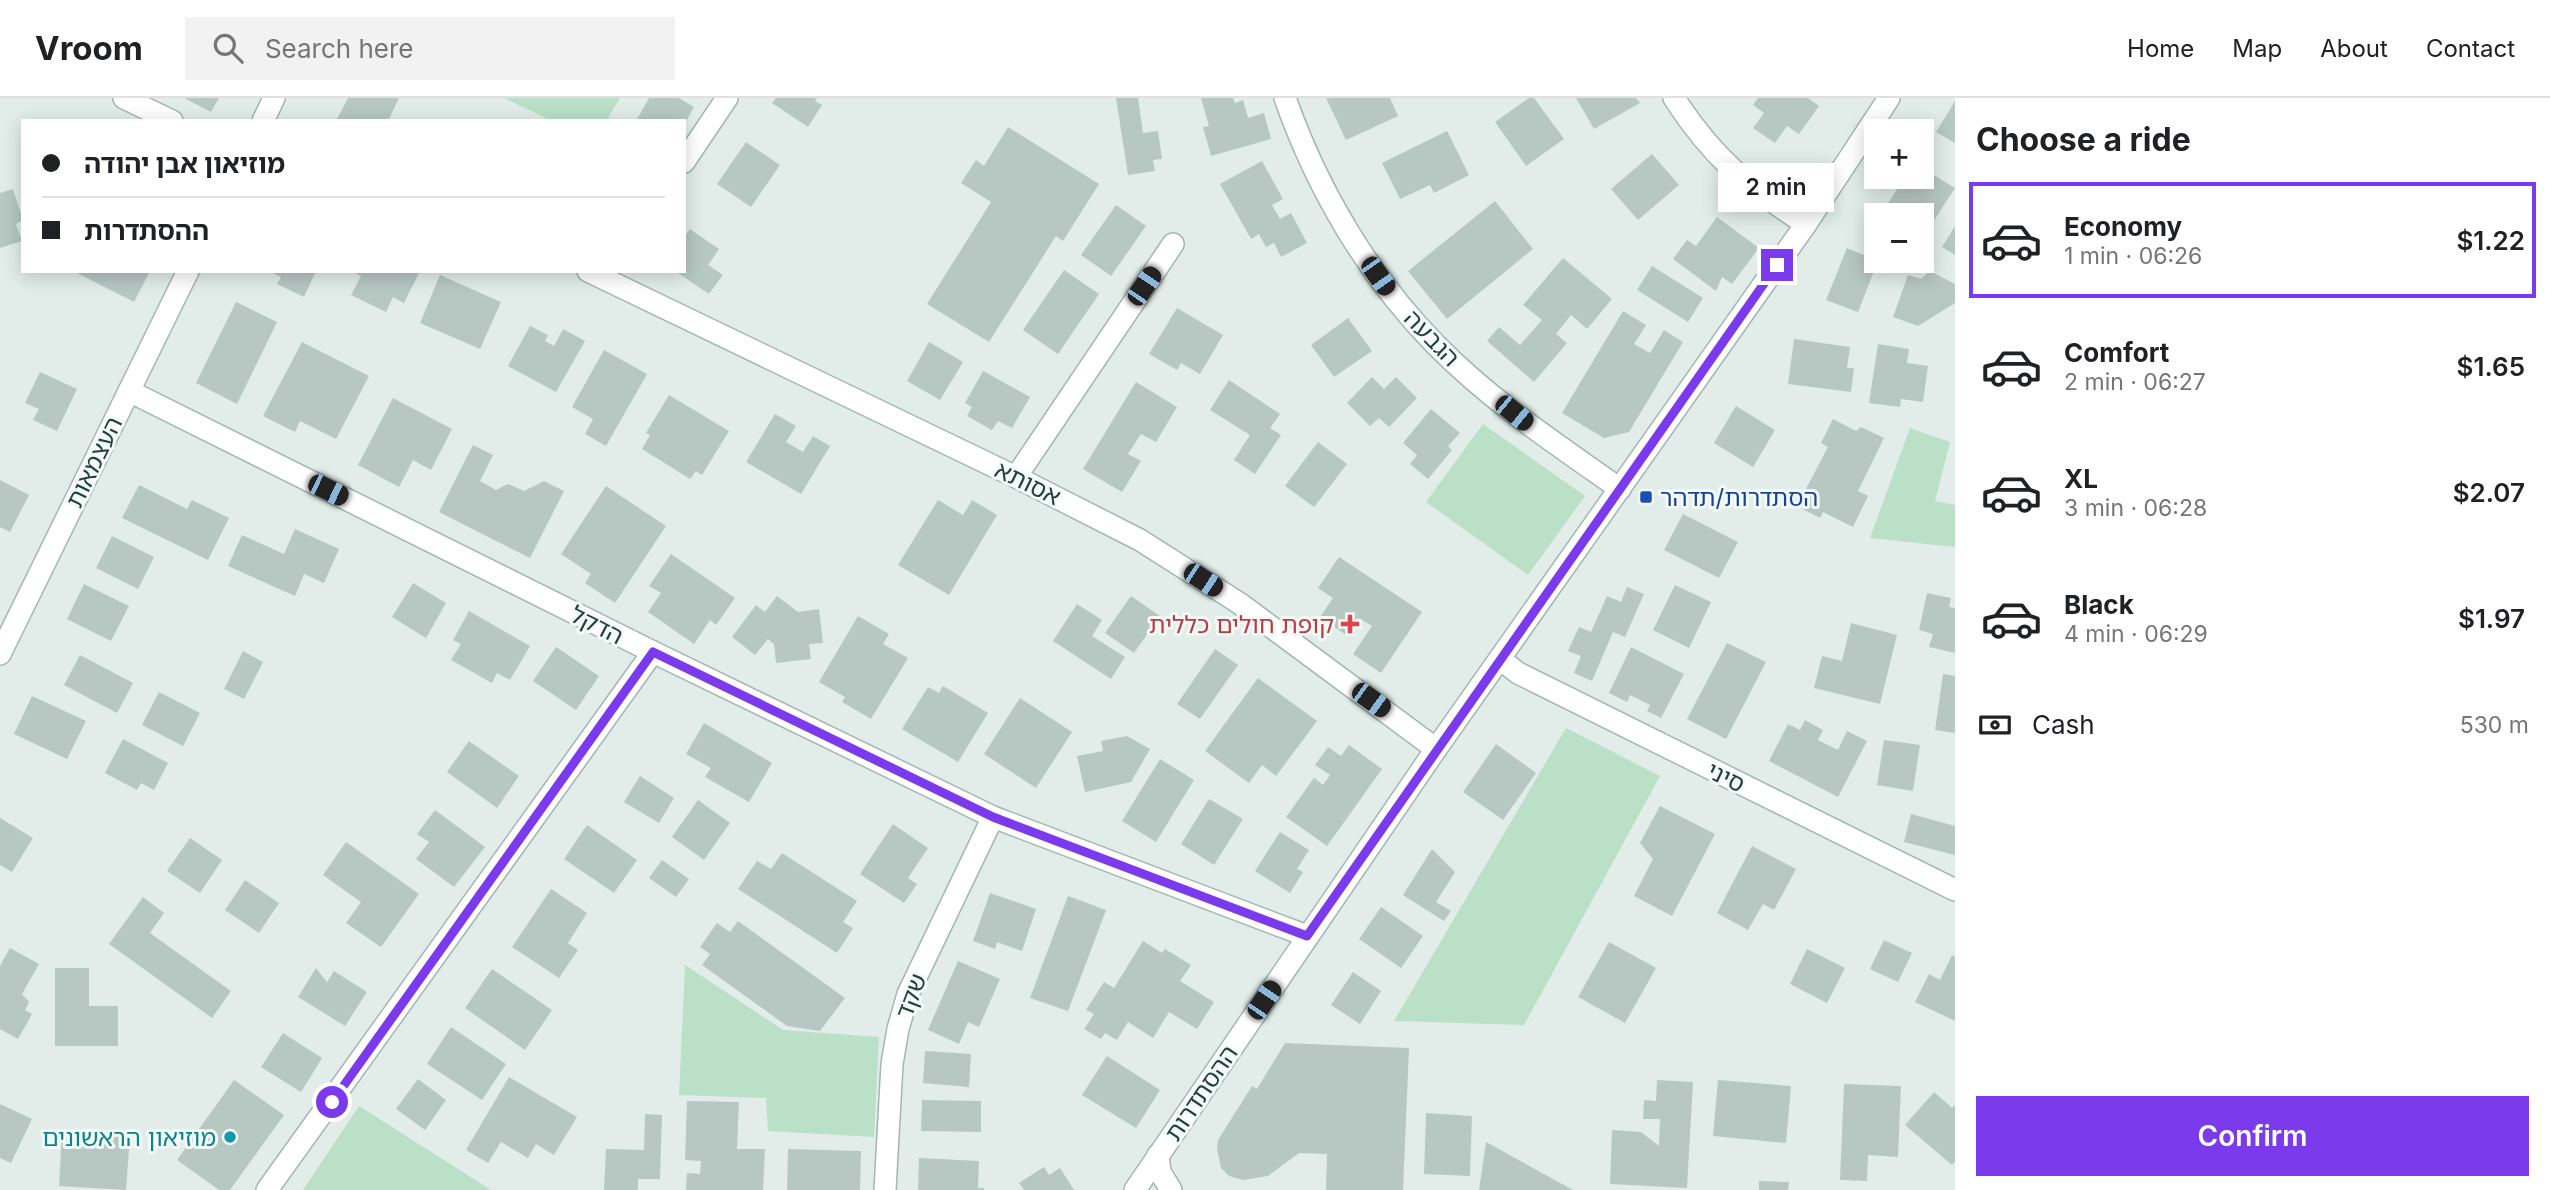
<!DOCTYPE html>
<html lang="en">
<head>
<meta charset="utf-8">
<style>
  :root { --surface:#fff; --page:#f2f2f2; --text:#202124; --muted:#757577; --line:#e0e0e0; --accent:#7c3aed }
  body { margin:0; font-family:Inter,"Noto Sans Hebrew",sans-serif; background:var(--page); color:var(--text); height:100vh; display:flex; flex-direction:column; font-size:26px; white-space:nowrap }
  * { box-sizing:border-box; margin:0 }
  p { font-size:23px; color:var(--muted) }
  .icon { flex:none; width:38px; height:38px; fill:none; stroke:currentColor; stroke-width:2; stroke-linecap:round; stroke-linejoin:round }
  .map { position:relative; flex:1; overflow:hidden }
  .drawer { display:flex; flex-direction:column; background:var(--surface); width:595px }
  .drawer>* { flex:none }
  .hud { position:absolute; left:21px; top:21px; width:665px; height:154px; border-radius:0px; box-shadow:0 4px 18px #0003; display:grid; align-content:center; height:154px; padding:0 21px; background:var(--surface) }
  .buttons { position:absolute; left:1864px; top:21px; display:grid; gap:14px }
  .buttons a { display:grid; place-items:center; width:70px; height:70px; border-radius:0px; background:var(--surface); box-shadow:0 4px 18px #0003; font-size:35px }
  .end { position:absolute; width:32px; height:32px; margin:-16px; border:9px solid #7c3aed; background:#fff; box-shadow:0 0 0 4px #fff }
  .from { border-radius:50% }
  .bubble { position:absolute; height:49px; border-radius:0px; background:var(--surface); box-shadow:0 4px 18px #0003; font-size:23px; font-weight:600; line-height:49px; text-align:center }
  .car { position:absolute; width:21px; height:42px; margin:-21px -10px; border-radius:9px; box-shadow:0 0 5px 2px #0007; background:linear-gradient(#222 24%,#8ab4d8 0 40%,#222 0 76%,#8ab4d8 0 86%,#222 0) }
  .hud b { display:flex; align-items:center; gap:24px; height:66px; font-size:26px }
  .hud b+b { border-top:2px solid var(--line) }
  .hud i { width:18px; height:18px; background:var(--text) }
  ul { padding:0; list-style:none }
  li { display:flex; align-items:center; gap:21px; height:116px; margin:0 14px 10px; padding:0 7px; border:4px solid transparent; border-radius:0px }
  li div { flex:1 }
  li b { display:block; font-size:26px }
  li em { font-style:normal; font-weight:600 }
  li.current { border-color:var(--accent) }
  li>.icon { width:63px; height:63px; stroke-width:1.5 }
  h2 { padding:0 21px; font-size:32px; line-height:84px }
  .pay { display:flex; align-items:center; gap:18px; height:77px; padding:0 21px; font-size:26px }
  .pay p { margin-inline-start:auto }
  .action { display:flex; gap:14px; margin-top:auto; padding:14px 21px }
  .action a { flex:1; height:80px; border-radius:0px; background:var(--accent); color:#fff; font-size:28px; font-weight:600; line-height:80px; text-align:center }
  header { display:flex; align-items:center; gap:42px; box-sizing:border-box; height:98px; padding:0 35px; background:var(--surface); border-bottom:2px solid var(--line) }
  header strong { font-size:33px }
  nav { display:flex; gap:38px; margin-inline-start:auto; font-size:24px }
  .search { width:490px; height:63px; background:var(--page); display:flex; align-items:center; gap:18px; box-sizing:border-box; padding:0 24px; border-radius:0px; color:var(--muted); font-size:26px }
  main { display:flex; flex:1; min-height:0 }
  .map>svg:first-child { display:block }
  .green { fill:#bae0c8 }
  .building { fill:#b7c8c3 }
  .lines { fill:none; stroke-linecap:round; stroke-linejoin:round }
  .minor-casing { stroke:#a4b6b2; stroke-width:24 }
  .minor { stroke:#fff; stroke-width:21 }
  .route { stroke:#7c3aed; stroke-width:9 }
  .transit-dot { fill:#1a4fb4; stroke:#f3faf7; stroke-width:2.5 }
  .health-dot { fill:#e0444e; stroke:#f3faf7; stroke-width:2.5 }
  .culture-dot { fill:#0f9aa8; stroke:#f3faf7; stroke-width:2.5 }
  .labels { text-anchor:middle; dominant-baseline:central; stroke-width:6; stroke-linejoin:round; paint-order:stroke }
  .street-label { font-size:24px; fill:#21403b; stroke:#f3faf7 }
  .transit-label { font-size:24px; fill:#164399; stroke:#f3faf7; text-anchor:start }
  .health-label { font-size:24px; fill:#be3a42; stroke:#f3faf7; text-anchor:end }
  .culture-label { font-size:24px; fill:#0d838f; stroke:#f3faf7; text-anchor:end }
</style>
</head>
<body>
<header>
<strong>Vroom</strong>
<div class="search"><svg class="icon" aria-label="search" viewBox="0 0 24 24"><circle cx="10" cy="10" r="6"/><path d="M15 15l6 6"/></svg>Search here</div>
<nav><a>Home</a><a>Map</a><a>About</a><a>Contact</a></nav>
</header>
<main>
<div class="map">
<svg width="1955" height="1092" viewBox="0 0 1955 1092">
  <rect width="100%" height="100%" fill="#e2edea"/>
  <!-- green -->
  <g class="green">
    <polygon points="504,0 620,0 606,23 552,23"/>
    <polygon points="1483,326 1585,398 1528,477 1426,404"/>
    <polygon points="1910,330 1950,344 1935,403 1955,407 1955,449 1870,440"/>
    <polygon points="1566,630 1660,678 1524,927 1394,923"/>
    <polygon points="685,867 783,932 879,939 874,1039 768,1033 766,1000 679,997"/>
    <polygon points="359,1008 491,1092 303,1092"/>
  </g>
  <!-- building -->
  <g class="building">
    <polygon points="184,0 219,0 211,14"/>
    <polygon points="348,0 399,0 388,23 336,23"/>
    <polygon points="649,0 679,0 694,9 684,27 684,23 636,23"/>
    <polygon points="776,0 817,0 815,3 822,7 808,29 772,5"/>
    <polygon points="1116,0 1138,0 1143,35 1158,33 1162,61 1153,62 1155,73 1128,77"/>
    <polygon points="1201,0 1233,0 1235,5 1243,2 1248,20 1264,15 1271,41 1211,58 1203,29 1209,28"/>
    <polygon points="1326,0 1390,0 1398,18 1346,42"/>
    <polygon points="1529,0 1534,0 1564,41 1526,68 1495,24"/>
    <polygon points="1576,0 1636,0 1640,5 1594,31"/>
    <polygon points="1758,0 1808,0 1819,8 1799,36 1787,28 1775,45 1753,30 1764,15 1753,7"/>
    <polygon points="1955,3 1955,45 1936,34"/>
    <polygon points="1008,29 1099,86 1063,143 1056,138 989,244 927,206 991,104 961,85 976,62 984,68"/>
    <polygon points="1447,33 1469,77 1434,95 1430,87 1400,101 1382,65"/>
    <polygon points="746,44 780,67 751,109 717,86"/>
    <polygon points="1652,56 1679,87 1638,122 1611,91"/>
    <polygon points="1262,63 1283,101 1272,107 1280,121 1291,115 1307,145 1281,159 1274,145 1266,149 1259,136 1251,141 1220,86"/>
    <polygon points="1922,70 1955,90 1926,135 1922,132 1922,117 1897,117 1885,110 1905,79 1922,79"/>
    <polygon points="13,91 23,122 16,126 22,143 0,150 0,95"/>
    <polygon points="1495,103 1533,151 1447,221 1408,173"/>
    <polygon points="1116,107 1146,128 1111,178 1081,157"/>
    <polygon points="1717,119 1759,150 1732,186 1722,179 1716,193 1673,161 1687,142 1696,148"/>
    <polygon points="1955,128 1955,157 1942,149"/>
    <polygon points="690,131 719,151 708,167 723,177 709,196 675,173 684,173 684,139"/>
    <polygon points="1847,150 1878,163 1858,214 1826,202"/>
    <polygon points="1563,160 1612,201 1587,231 1571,217 1556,236 1567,245 1534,284 1487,243 1499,229 1520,247 1542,222 1523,207"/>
    <polygon points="1652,168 1703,200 1688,224 1637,192"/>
    <polygon points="1064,172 1099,196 1058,256 1023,232"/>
    <polygon points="73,173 150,173 134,204"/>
    <polygon points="269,173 316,173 304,199 277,186 281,179"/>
    <polygon points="351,173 420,173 404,205 393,199 386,214 351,197 361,178"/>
    <polygon points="1930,173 1955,186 1955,205 1918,228 1893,219 1908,177 1921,181"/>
    <polygon points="440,177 501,204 480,251 420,225"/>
    <polygon points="236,204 277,224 237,306 196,285"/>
    <polygon points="1177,210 1223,237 1200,276 1181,265 1177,272 1149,256"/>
    <polygon points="1623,213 1646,227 1634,246 1650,255 1664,232 1683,244 1629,334 1604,340 1562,315"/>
    <polygon points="1348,220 1372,253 1334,279 1311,247"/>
    <polygon points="530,228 548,237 545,243 554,248 563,231 585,243 556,294 508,268"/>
    <polygon points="1794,241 1850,249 1847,270 1854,270 1851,294 1788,286"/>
    <polygon points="302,244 369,278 336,341 300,323 295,334 263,318"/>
    <polygon points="929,244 963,264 940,302 907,283"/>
    <polygon points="1878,246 1909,251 1907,265 1928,268 1923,304 1901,301 1900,309 1869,305"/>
    <polygon points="604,252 647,276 606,348 585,336 593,321 572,309"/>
    <polygon points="983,273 1030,299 1012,330 998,323 992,332 967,318 972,309 965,305"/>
    <polygon points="40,274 77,291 57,333 33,322 39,311 25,305"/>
    <polygon points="1372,279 1384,291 1396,279 1417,300 1389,329 1379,320 1370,328 1347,305"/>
    <polygon points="1229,282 1280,316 1270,330 1281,337 1255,376 1234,362 1250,337 1210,312"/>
    <polygon points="1136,284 1177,309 1156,344 1141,336 1128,356 1141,363 1122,394 1083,371"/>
    <polygon points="669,297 729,333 702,377 696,373 690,381 642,351 650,337 646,335"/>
    <polygon points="393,300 452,331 431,372 413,362 399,389 358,367"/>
    <polygon points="1736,308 1775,332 1753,369 1714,345"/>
    <polygon points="1431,311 1460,335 1448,348 1452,352 1428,381 1410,366 1417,357 1403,345"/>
    <polygon points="775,316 796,328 786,344 803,354 813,338 830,348 801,396 746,364"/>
    <polygon points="1833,321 1856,333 1861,329 1884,340 1858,393 1868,398 1853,429 1823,414 1820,420 1797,408 1828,349 1821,345"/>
    <polygon points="1318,344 1347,366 1314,409 1285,388"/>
    <polygon points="473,347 493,357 480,383 496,392 508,386 524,393 544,383 564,393 530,460 439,414"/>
    <polygon points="0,382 29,397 10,434 0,429"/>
    <polygon points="139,387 187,411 192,402 229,420 208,462 122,420"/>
    <polygon points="606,388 666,428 615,505 585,485 591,476 561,456"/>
    <polygon points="938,402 963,417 972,402 997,417 949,497 898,467"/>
    <polygon points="1683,416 1738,444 1719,480 1664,452"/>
    <polygon points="295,431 339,451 324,485 304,476 295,498 228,468 242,437 284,456"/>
    <polygon points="112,438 154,459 138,491 96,470"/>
    <polygon points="671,456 735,500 716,527 710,522 694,546 648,514 661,495 649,488"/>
    <polygon points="1339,459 1422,514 1381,575 1353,556 1372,528 1358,520 1346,537 1320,519 1333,500 1318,490"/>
    <polygon points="413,485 446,505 426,540 392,519"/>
    <polygon points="84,486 129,508 111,543 67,521"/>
    <polygon points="1675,487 1711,504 1689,550 1653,532"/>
    <polygon points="1627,489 1644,496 1625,539 1613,534 1592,583 1574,575 1581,558 1568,553 1579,529 1591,534 1607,498 1621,504"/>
    <polygon points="1927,495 1951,500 1949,509 1955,510 1955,555 1929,549 1933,536 1919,532"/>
    <polygon points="777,498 798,514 819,511 823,545 809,546 811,561 776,565 774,546 768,541 755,557 732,539 756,507 765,514"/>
    <polygon points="1131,498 1160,518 1134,555 1105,535"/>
    <polygon points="1077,506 1102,522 1092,538 1125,559 1111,581 1053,543"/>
    <polygon points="469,513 530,548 510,582 497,575 492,585 451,562 461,546 453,542"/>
    <polygon points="858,518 889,536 883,546 908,560 871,621 842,604 845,599 819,584"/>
    <polygon points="1851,525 1897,537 1880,606 1814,590 1822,558 1842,563"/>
    <polygon points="1727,545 1766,564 1726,641 1687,621"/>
    <polygon points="556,549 599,578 576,612 533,583"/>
    <polygon points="1631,549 1684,576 1661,620 1647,613 1650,607 1630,597 1627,604 1609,595"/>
    <polygon points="1215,551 1238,567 1200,621 1177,606"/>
    <polygon points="243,553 263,564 244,601 224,591"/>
    <polygon points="80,557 133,585 117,615 64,587"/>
    <polygon points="1943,576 1955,578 1955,635 1935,632"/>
    <polygon points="1258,580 1317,623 1276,678 1262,667 1249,685 1205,653"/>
    <polygon points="943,588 988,615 958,664 902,631 928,589 939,595"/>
    <polygon points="159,594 200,615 183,648 142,627"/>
    <polygon points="32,598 86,623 67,661 14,636"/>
    <polygon points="1020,600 1072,634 1036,690 984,656"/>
    <polygon points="1805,622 1823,632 1818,642 1838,652 1847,633 1867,643 1838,699 1769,663 1788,626 1800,632"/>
    <polygon points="704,625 772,665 749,704 705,679 711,670 686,656"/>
    <polygon points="1127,638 1150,651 1131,684 1085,694 1077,658 1103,653 1101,643"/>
    <polygon points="123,641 168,665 154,692 141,685 137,692 105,675"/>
    <polygon points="1884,642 1920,647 1913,693 1877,687"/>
    <polygon points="469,643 519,678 497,710 447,674"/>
    <polygon points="1496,646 1536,675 1503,722 1463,694"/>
    <polygon points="1349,647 1382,671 1327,748 1286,719 1314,680 1323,687 1330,677 1315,667 1328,649 1341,658"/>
    <polygon points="1160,661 1194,682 1156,744 1122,723"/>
    <polygon points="640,678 674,700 659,725 624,704"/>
    <polygon points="1209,701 1243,721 1214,767 1181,746"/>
    <polygon points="698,702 730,725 704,762 672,739"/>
    <polygon points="1660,708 1715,736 1672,818 1634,798 1653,761 1640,745"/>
    <polygon points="435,712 485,749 454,789 416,761 429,744 417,736"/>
    <polygon points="1911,716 1955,728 1955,757 1904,744"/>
    <polygon points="0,720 33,740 12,774 0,767"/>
    <polygon points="893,726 928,750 908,780 917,786 904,805 860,776"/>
    <polygon points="587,727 637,762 614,795 564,761"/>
    <polygon points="1280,734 1309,752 1297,771 1303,774 1290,795 1255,773"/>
    <polygon points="190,740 222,762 200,795 167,773"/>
    <polygon points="346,744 419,796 381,849 346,825 361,804 323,777"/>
    <polygon points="1752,748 1796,771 1774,812 1763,806 1748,832 1717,815"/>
    <polygon points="1432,751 1455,774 1436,804 1451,813 1444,823 1403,797"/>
    <polygon points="782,755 857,803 843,824 853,830 837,855 738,791 757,763 771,771"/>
    <polygon points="662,762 689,781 676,799 649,780"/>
    <polygon points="245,782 279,805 259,835 225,812"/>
    <polygon points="551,791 587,815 568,845 578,852 559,880 512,849"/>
    <polygon points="990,795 1036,811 1022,853 997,844 995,851 973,843"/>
    <polygon points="1068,798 1106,812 1068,913 1030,900"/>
    <polygon points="143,799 164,815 150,835 231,893 212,920 109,846"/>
    <polygon points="1381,809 1423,838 1401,870 1359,841"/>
    <polygon points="738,823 845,900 820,933 787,928 702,867 710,856 700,849 717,825 730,834"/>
    <polygon points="1884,842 1912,855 1898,884 1870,871"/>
    <polygon points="1143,843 1162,855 1165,851 1191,867 1180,883 1214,904 1197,931 1169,914 1153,940 1128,924 1117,942 1105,935 1101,941 1084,931 1094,916 1086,912 1104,884 1114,890"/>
    <polygon points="1609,844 1656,870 1625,925 1578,899"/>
    <polygon points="10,850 39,866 22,896 29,904 25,912 32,916 18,941 0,931 0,868"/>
    <polygon points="1807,851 1845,870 1827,905 1790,886"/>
    <polygon points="1952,857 1955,859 1955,923 1915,904 1929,876 1940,882"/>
    <polygon points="958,863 1000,881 979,929 968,924 959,946 928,932"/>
    <polygon points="55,870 89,870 89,908 118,908 118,948 55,948"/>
    <polygon points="316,870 327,884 334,873 367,894 345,928 298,899"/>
    <polygon points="492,871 552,912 525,952 465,910"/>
    <polygon points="1353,874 1381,893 1360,926 1331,907"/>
    <polygon points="451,929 506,966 482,1002 427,966"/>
    <polygon points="283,935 322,960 301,994 261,969"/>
    <polygon points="1285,945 1409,950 1403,1092 1326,1092 1327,1056 1299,1055 1268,1078 1243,1082 1229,1078 1221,1070 1217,1051 1218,1042 1252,988 1257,991"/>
    <polygon points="925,953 971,956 969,989 923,985"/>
    <polygon points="1107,958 1160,992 1136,1030 1082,997"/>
    <polygon points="509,979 577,1019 554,1057 536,1046 528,1060 501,1044 488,1065 466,1052"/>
    <polygon points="418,981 446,1002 425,1032 396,1011"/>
    <polygon points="234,982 284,1017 230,1092 219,1092 177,1062"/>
    <polygon points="1657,982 1693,984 1687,1090 1610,1086 1612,1032 1641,1034 1659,1048 1660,1021 1643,1021 1644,1002 1656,1003"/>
    <polygon points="1718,982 1791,988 1786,1045 1713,1038"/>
    <polygon points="1844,986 1901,988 1898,1059 1868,1057 1867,1083 1840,1082"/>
    <polygon points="1934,994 1952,1010 1955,1007 1955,1064 1952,1067 1905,1027"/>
    <polygon points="922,1002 981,1003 981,1034 921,1033"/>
    <polygon points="687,1003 739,1004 737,1051 765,1051 763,1092 686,1092 687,1075 700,1076 701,1063 685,1062"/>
    <polygon points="0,1006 32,1021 11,1065 0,1060"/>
    <polygon points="1426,1015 1472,1018 1470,1078 1424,1076"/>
    <polygon points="645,1016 662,1017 660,1081 638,1081 638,1092 604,1092 606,1051 644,1052"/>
    <polygon points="62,1033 130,1037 126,1092 59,1088"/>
    <polygon points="1486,1044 1573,1092 1479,1092"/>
    <polygon points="788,1051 861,1053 860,1092 787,1092"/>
    <polygon points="919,1060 979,1063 978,1090 984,1090 984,1092 918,1092"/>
    <polygon points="1044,1069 1049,1077 1060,1070 1074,1092 1024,1092 1019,1085"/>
    <polygon points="1759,1083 1789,1084 1788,1092 1759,1092"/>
  </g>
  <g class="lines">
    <!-- minor casing -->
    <g class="minor-casing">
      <g id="minor">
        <polyline points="124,0 172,23"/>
        <path d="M1285 0C1317 91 1368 178 1436 247 1491 303 1556 346 1620 391"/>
        <path d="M1674 0C1712 59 1748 89 1806 126"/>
        <polyline points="263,23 274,0"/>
        <polyline points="684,64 727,0"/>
        <polyline points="588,173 1016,379 1140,442 1239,505 1436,651"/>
        <polyline points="129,293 653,554 993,719 1307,838"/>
        <polyline points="1016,379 1173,146"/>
        <polyline points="0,556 188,173"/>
        <polyline points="1500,561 1518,575 1955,792"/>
        <polyline points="1158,1057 1160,1074 1171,1092"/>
        <polyline points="267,1092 653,554"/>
        <polyline points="885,1092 892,966 898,931 908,896 993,719"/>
        <polyline points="1135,1092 1436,651 1806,126 1889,0"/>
      </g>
    </g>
    <!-- minor -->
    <use href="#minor" class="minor"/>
  </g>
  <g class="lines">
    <!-- route -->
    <polyline class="route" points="332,1004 653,554 993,719 1307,838 1777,167"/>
  </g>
  <!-- markers -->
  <rect class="transit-dot" x="1639" y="392" width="14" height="14" rx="3.5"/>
  <path class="health-dot" d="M1346.5 515.5h7v7h7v7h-7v7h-7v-7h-7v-7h7z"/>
  <circle class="culture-dot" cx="230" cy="1039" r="7"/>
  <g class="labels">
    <!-- street labels -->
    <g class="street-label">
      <text transform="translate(1432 240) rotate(46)">הגבעה</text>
      <text transform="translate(94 364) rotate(-64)">העצמאות</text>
      <text transform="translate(1028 385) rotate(26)">אסותא</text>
      <text transform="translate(597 527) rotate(27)">הדקל</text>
      <text transform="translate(1726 679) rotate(26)">סיני</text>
      <text transform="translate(911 898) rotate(-69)">שקד</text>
      <text transform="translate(1201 995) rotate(-56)">ההסתדרות</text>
    </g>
    <!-- transit labels -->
    <g class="transit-label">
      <text x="1660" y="399">הסתדרות/תדהר</text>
    </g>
    <!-- health labels -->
    <g class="health-label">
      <text x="1334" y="526">קופת חולים כללית</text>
    </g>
    <!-- culture labels -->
    <g class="culture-label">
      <text x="216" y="1039">מוזיאון הראשונים</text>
    </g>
  </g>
</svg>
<div class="buttons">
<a>+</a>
<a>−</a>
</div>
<i class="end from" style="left:332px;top:1004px"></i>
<i class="end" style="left:1777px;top:167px"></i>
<div class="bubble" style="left:1718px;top:65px;width:116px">2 min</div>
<i class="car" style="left:1378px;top:178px;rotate:145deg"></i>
<i class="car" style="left:1144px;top:188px;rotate:34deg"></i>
<i class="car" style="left:1514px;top:315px;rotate:129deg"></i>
<i class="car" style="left:328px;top:392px;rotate:116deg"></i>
<i class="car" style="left:1203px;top:482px;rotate:123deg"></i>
<i class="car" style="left:1371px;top:602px;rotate:126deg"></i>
<i class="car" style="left:1264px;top:902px;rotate:34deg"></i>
<div class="hud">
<b><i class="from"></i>מוזיאון אבן יהודה</b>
<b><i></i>ההסתדרות</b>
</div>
</div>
<section class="drawer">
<h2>Choose a ride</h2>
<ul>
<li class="current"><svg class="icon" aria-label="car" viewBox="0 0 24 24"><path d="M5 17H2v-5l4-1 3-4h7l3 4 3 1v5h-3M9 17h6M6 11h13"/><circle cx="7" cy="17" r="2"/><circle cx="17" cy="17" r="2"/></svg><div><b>Economy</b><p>1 min · 06:26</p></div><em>$1.22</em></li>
<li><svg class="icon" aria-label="car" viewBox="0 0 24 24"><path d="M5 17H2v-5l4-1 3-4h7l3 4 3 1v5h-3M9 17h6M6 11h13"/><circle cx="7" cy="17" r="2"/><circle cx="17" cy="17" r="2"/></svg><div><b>Comfort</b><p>2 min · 06:27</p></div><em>$1.65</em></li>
<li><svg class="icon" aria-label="car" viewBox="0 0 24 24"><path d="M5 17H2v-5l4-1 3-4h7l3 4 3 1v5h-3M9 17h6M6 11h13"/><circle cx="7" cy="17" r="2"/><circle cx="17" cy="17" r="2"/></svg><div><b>XL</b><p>3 min · 06:28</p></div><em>$2.07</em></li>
<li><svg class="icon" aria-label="car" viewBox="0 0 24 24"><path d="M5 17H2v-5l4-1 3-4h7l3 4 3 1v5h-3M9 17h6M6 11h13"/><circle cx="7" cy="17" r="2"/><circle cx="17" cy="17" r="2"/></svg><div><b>Black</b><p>4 min · 06:29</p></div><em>$1.97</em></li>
</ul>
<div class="pay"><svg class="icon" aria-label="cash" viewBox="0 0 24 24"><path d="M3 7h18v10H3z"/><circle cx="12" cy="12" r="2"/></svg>Cash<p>530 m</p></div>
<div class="action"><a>Confirm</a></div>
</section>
</main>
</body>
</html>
